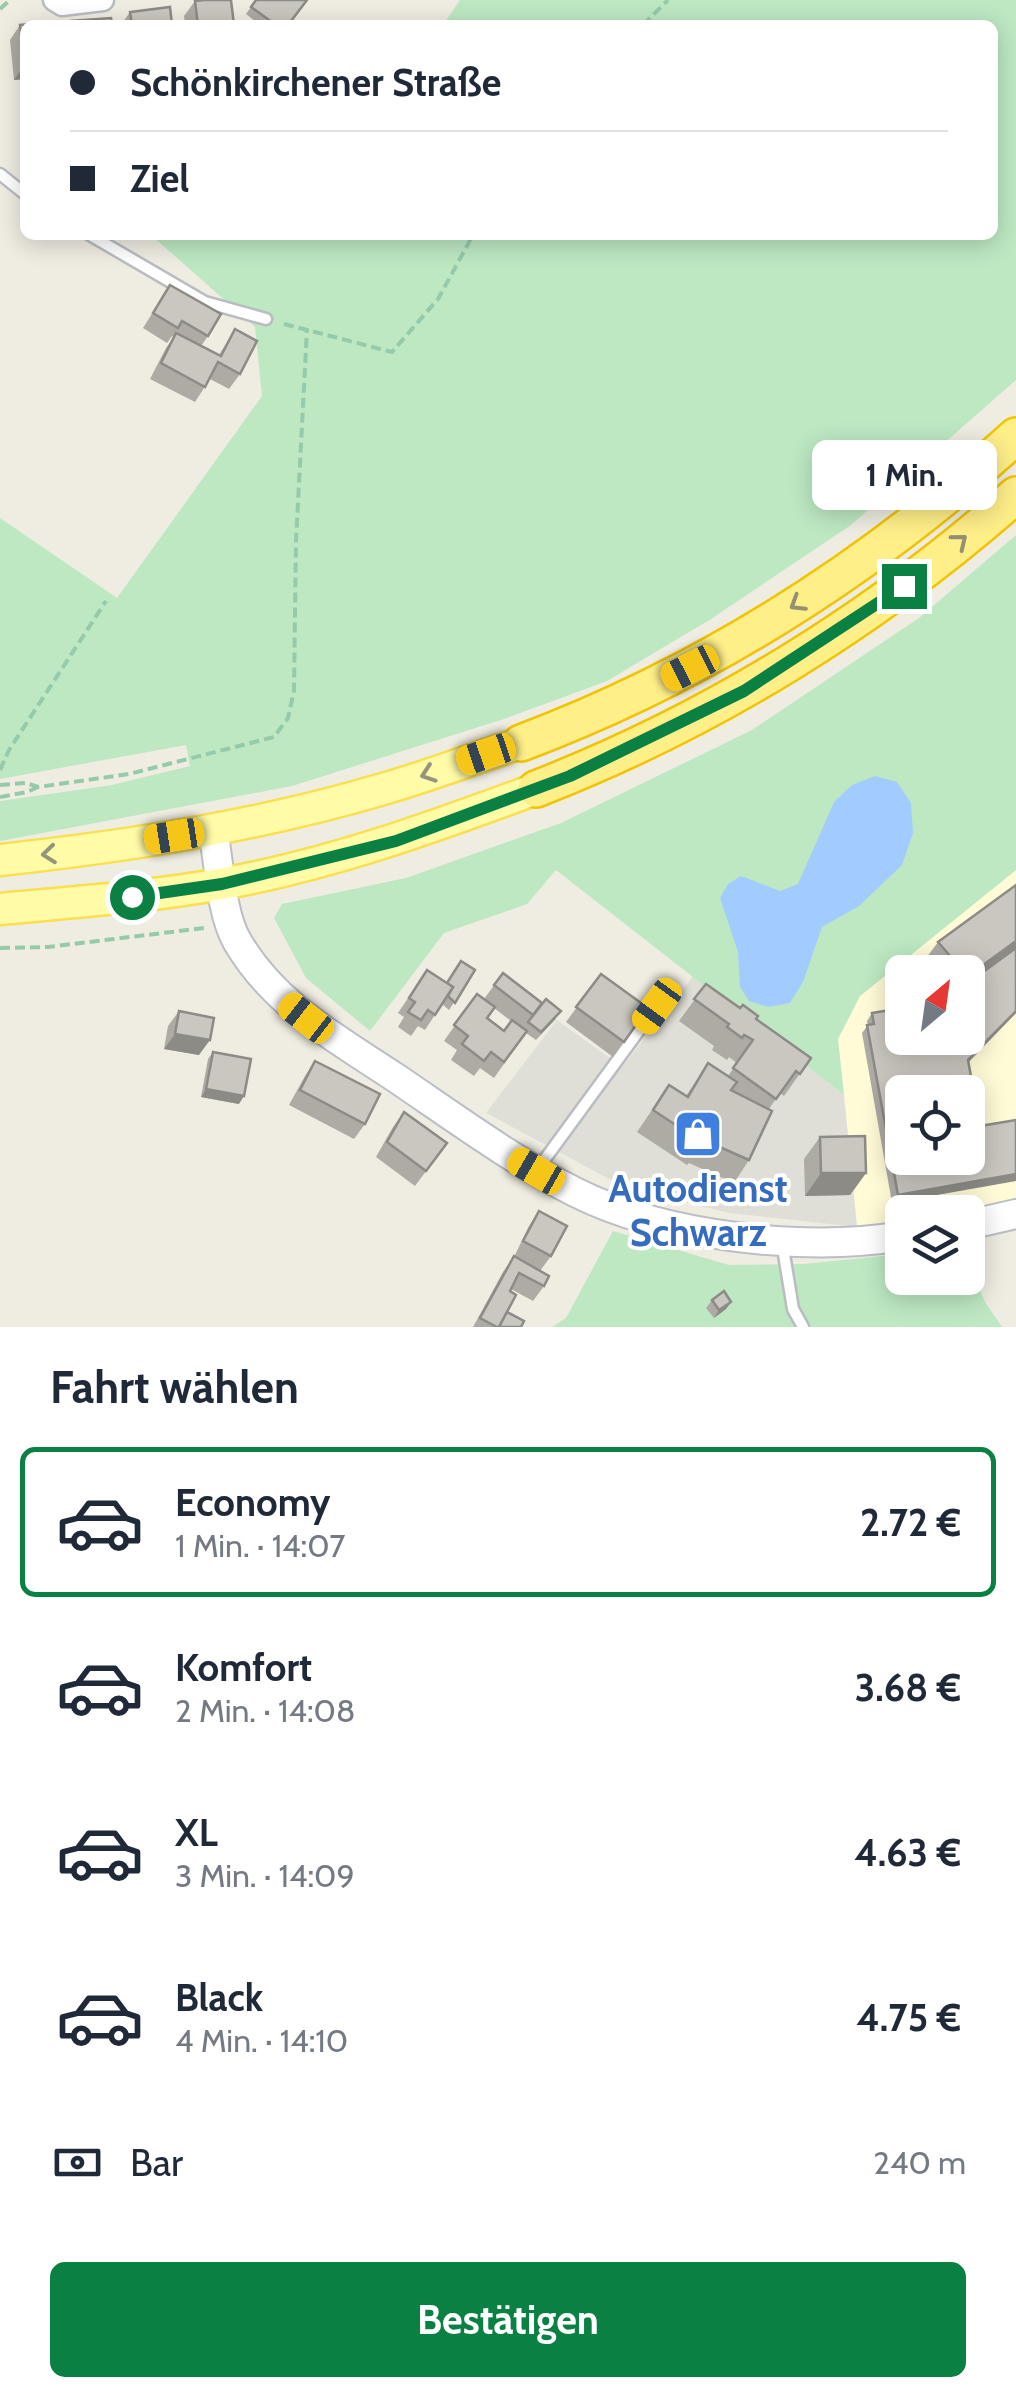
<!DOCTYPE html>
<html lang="de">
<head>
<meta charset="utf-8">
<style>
  :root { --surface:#fff; --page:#f2f2f3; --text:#1f2937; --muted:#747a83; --line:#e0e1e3; --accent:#0b8043 }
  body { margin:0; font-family:Cabin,sans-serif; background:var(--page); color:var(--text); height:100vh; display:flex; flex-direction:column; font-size:38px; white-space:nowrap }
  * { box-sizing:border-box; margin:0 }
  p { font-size:32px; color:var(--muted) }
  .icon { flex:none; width:55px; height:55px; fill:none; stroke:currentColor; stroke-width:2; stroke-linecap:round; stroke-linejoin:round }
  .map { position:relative; height:1327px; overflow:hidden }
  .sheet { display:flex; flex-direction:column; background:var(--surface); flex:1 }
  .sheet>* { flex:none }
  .hud { position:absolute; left:20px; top:20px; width:978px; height:220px; border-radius:15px; box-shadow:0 5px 25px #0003; display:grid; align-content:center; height:220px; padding:0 50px; background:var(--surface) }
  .needle { width:65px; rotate:29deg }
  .fabs { position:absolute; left:885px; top:955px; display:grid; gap:20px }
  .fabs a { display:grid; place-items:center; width:100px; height:100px; border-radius:15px; background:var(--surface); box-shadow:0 5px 25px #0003; font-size:50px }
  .end { position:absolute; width:45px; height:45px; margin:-22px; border:12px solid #0b8043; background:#fff; box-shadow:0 0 0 5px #fff }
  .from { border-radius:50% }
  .bubble { position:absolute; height:70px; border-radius:15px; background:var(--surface); box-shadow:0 5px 25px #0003; font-size:32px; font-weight:700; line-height:70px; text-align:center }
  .car { position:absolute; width:30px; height:60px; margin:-30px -15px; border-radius:12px; box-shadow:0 0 8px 2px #0007; background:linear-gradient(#f5c518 24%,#345 0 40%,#f5c518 0 76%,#345 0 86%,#f5c518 0) }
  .hud b { display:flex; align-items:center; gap:35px; height:95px; font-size:38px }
  .hud b+b { border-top:2px solid var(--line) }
  .hud i { width:25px; height:25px; background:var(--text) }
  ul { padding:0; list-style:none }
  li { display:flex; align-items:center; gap:30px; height:150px; margin:0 20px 15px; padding:0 30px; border:5px solid transparent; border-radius:15px }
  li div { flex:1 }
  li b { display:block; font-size:38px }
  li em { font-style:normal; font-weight:700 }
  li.selected { border-color:var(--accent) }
  li>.icon { width:90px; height:90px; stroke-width:1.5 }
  h2 { padding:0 50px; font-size:45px; line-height:120px }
  .pay { display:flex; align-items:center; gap:25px; height:110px; padding:0 50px; font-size:38px }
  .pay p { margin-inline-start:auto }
  .action { display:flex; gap:20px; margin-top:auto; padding:20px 50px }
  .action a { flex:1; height:115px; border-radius:15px; background:var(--accent); color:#fff; font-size:40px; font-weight:700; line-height:115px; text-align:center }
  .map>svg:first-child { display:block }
  .commercial { fill:#fffbd7; fill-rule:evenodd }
  .industrial { fill:#dfdfd7 }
  .green { fill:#bde8c2 }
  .water { fill:#a2cbff }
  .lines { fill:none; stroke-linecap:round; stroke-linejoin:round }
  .lane-casing { stroke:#babcc2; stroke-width:15 }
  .street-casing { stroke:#babcc2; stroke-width:25 }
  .secondary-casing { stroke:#bbbec5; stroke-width:32 }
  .primary-casing { stroke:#fadf50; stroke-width:35 }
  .highway-casing { stroke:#f1c300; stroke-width:40 }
  .path { stroke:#95caab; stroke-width:4; stroke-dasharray:10 5; stroke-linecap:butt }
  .lane { stroke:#fff; stroke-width:10 }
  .street { stroke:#fff; stroke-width:20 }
  .secondary { stroke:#fff; stroke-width:28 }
  .primary { stroke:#fffba7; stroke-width:30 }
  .highway { stroke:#ffef89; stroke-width:35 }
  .wall { fill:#aeaba5; fill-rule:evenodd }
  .shaded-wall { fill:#8d8b86 }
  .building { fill:#cac7c0; stroke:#8d8b86; stroke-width:2.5; fill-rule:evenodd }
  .oneway { stroke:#949171 }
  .oneway2 { stroke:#94957b }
  .route { stroke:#0b8043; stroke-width:12 }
  .labels { text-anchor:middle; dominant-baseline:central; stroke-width:8; stroke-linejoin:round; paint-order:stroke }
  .shop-label { font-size:38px; font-weight:bold; fill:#366cbe; stroke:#fff }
</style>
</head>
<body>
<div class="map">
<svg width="1016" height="1327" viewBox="0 0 1016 1327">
  <rect width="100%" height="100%" fill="#efede2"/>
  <!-- commercial -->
  <path class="commercial" d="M1016 870V1197L979 1211 902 1212V1221L857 1227 838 1039 860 996ZM902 972H968V1038H902ZM902 1092H968V1158H902Z"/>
  <!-- industrial -->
  <polygon class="industrial" points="694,975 844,1095 857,1227 730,1213 628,1189 486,1113 557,1020 622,1067"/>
  <!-- green -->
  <g class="green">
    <polygon points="460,0 1016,0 1016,380 851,525 711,619 607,681 504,719 292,786 0,841 0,801 112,785 190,766 186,745 0,779 0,518 117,598 262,396 255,327 151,235 992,235 992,25 443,25"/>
    <polygon points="1016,535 1016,870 860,996 838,1039 844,1095 556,870 527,904 444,933 370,1031 306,978 274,918 282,904 406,878 561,823 752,730 919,618"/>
    <polygon points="613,1231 729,1265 804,1264 902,1254 902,1278 968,1278 968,1261 985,1302 1002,1327 552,1327 566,1318"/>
  </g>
  <!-- water -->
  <polygon class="water" points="875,776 897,782 911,803 913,833 902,865 859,906 822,927 803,982 790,1003 768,1007 749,1001 740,987 738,952 720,898 728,884 741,876 780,891 798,884 834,802 852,785"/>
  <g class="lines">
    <!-- lane casing -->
    <g class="lane-casing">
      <g id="lane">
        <polyline points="0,174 25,194"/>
        <polyline points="90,235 205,302 266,319"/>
        <polyline points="537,1170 657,1006"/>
        <polyline points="782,1242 793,1309 803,1327"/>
      </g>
    </g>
    <!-- street casing -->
    <g class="street-casing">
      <polyline id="street" points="54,0 62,5 103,0"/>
    </g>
    <!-- secondary casing -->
    <g class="secondary-casing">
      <g id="secondary">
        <path d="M213 830C219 862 221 913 237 941 274 1005 336 1038 396 1078 455 1118 512 1160 575 1192 664 1237 806 1252 902 1236"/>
        <polyline points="968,1225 1016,1214"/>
      </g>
    </g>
    <!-- primary casing -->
    <g class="primary-casing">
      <g id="primary">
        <path d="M0 860C129 846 258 826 383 789 429 776 475 758 521 743"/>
        <path d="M0 909C74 902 148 897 221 884 329 865 433 827 536 789"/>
      </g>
    </g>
    <!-- highway casing -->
    <g class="highway-casing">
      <g id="highway">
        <path d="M521 743C704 674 871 568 1016 436"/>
        <path d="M536 789C711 721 876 619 1016 495"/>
      </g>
    </g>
    <!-- path -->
    <g class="path">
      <polyline points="0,9 10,0"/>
      <polyline points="643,25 668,0"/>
      <polyline points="284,324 392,352 438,299 473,235"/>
      <polyline points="0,770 9,750 106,601"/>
      <polyline points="0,785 26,783 38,787 129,774 274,737 288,718 294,691 296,541 307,329"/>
      <polyline points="0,797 27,792 38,787"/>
      <polyline points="0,948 48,947 204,928"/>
    </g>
    <!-- lane -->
    <use href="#lane" class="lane"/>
    <!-- street -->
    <use href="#street" class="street"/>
    <!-- secondary -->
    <use href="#secondary" class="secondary"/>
    <!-- primary -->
    <use href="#primary" class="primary"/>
    <!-- highway -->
    <use href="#highway" class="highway"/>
  </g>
  <!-- wall -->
  <g class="wall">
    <polygon points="256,0 288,25 260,25 246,14"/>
    <polygon points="195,1 234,25 185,25 184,16"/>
    <polygon points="130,12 172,25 121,25"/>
    <polygon points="53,22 25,79 14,80 10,40 20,25"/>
    <polygon points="170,285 208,336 201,346 219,355 235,329 240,374 229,389 210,379 195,402 150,379 166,348 174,337 172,336 167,343 143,328"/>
    <polygon points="938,942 1016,1013 969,1062 980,1126 892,1203 862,1033 868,1025 867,1021 872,1013 968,1038 968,972 917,972 925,967 922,964"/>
    <polygon points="427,970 447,983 475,970 449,1010 442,1004 425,1030 418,1026 411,1036 398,1027 404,1017 398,1013"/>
    <path d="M503 973 556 1019 536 1040 526 1033 494 1078 480 1068 474 1076 451 1060 457 1050 444 1041 477 994 484 999ZM494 1008 511 1021 504 1031 487 1018Z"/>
    <polygon points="601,974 648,1008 613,1057 566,1022"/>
    <polygon points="706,984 811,1058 784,1096 780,1093 769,1109 749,1160 734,1183 689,1163 687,1165 637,1132 669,1085 686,1096 708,1063 728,1076 737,1063 729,1057 727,1060 712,1050 714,1046 679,1021"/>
    <polygon points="179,1011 199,1055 164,1049 168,1026"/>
    <polygon points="213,1052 239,1104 201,1097 208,1059"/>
    <polygon points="315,1061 365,1124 354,1139 289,1105 305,1076"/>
    <polygon points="404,1112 447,1143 415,1186 376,1157 393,1127"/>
    <polygon points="820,1137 866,1173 850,1195 805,1196 804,1159"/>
    <polygon points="539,1211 551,1256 540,1271 544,1286 533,1301 511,1289 507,1312 521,1327 473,1327 503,1272 514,1257 529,1226"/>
    <polygon points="712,1300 731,1302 726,1309 714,1318 706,1308"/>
  </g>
  <!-- shaded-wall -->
  <g class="shaded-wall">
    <polygon points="25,64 25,79 14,80"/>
    <polygon points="1016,941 1016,952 968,987 968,976"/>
    <polygon points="1016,1011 1016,1013 963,1067 968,1060"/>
    <polygon points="175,1034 210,1040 199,1055 164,1049"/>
    <polygon points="206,1089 244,1096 239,1104 201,1097"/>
    <polygon points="821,1173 866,1173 850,1195 805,1196"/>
    <polygon points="1016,1174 1016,1181 892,1203 898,1195"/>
    <polygon points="731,1302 726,1309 714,1318 719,1310"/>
  </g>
  <!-- building -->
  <g class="building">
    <polygon points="204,0 231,0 234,25 198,25 195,1"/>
    <polygon points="256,0 307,0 288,25 276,25 251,7"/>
    <polygon points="170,7 172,25 132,25 130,12"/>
    <polygon points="111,18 112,25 71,25 71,21"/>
    <polygon points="53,22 53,25 25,25 24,64 20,25"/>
    <polygon points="170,285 221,314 208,336 182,321 178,328 153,313"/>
    <polygon points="235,329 257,341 240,374 218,362 205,387 161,363 176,333 221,356"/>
    <polygon points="1016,885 1016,941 968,976 968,972 964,972 938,942"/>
    <path d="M1016 948V1011L968 1060 980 1126 1016 1120V1174L898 1195 867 1025 874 1024 872 1013 902 1008V1038H968V983ZM902 1092H968V1158H902Z"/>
    <polygon points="461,961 475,970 455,1003 448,996 453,987 447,983"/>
    <polygon points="932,961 941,972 917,972"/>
    <polygon points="427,970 453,987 435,1015 428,1010 421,1020 408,1012 415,1002 409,998"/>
    <polygon points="503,973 542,1003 533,1015 494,985"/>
    <polygon points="601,974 648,1008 624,1042 576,1007"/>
    <polygon points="706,984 740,1008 743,1005 758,1016 756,1019 811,1058 800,1074 796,1071 776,1099 733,1068 753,1040 744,1035 742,1038 727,1027 729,1024 694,999"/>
    <polygon points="477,994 495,1007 487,1018 504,1031 512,1020 527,1031 504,1062 491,1052 484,1061 462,1044 468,1036 454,1025"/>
    <polygon points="546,999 561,1011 541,1032 528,1022"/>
    <polygon points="179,1011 214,1018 210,1040 175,1034"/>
    <polygon points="213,1052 251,1059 244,1096 206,1089"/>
    <polygon points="315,1061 380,1094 365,1124 300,1090"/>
    <polygon points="708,1063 737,1082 731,1090 772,1111 749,1160 704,1140 703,1143 653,1110 669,1085 688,1097"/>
    <polygon points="404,1112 447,1143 426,1171 387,1142"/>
    <polygon points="865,1136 866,1173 821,1173 820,1137"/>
    <polygon points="539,1211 567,1226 551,1256 523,1241"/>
    <polygon points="514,1256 549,1276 544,1286 519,1273 510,1291 516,1295 499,1327 497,1327 480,1318"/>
    <polygon points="724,1291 731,1302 719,1310 712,1300"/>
    <polygon points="507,1312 524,1321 521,1327 499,1327"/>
  </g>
  <!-- one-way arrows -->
  <defs><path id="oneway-chevron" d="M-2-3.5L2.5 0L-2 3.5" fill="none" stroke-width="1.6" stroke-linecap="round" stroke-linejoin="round" transform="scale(2.5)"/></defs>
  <g class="oneway">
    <use href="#oneway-chevron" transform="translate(960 541) rotate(-39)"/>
    <use href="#oneway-chevron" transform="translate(797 604) rotate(148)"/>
  </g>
  <g class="oneway2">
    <use href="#oneway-chevron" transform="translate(428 774) rotate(161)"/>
    <use href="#oneway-chevron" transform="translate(49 854) rotate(174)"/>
  </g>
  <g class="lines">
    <!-- route -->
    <polyline class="route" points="132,897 222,884 396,841 570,776 744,691 904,586"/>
  </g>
  <!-- icons -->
  <defs>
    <g id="shop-square" transform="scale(2.5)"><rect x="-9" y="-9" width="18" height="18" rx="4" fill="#3f7fe0" stroke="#fff"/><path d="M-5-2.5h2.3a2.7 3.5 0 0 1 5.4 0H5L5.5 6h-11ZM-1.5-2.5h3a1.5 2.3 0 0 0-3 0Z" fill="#fff"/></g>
  </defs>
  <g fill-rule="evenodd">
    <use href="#shop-square" x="698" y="1134"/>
  </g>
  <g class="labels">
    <!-- shop labels -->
    <g class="shop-label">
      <text x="698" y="1188">Autodienst<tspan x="698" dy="44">Schwarz</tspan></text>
    </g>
  </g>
</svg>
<div class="fabs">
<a><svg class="needle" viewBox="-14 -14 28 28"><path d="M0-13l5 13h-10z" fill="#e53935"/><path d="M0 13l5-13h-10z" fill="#747a83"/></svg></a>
<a><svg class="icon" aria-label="locate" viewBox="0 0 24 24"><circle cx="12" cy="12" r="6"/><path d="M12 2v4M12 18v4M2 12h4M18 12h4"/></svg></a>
<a><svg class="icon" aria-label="layers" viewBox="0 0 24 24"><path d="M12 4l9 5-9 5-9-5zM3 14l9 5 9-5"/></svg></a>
</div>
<i class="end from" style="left:132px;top:897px"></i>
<i class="end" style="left:904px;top:586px"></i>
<div class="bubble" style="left:812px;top:440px;width:185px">1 Min.</div>
<i class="car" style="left:690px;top:668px;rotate:243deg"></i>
<i class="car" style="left:486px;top:754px;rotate:251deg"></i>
<i class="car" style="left:174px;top:836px;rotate:261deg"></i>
<i class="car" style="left:657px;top:1006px;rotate:216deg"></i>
<i class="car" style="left:306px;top:1018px;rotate:308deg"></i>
<i class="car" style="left:536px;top:1171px;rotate:300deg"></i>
<div class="hud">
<b><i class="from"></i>Schönkirchener Straße</b>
<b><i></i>Ziel</b>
</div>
</div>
<section class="sheet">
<h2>Fahrt wählen</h2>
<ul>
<li class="selected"><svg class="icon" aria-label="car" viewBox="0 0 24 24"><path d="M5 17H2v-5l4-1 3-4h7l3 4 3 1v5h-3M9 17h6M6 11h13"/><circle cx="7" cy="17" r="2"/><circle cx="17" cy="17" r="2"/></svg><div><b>Economy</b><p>1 Min. · 14:07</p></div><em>2.72 €</em></li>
<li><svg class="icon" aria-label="car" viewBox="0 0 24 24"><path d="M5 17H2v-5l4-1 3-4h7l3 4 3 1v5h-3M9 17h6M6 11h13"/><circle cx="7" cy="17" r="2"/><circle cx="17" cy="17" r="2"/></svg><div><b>Komfort</b><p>2 Min. · 14:08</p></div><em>3.68 €</em></li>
<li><svg class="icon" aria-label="car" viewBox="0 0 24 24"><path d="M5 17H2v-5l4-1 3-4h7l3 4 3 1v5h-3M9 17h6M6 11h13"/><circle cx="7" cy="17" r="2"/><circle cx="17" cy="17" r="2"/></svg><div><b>XL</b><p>3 Min. · 14:09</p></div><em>4.63 €</em></li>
<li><svg class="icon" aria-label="car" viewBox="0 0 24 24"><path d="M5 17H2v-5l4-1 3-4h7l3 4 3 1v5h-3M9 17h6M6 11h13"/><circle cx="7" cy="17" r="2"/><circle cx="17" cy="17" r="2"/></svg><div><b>Black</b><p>4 Min. · 14:10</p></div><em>4.75 €</em></li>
</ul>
<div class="pay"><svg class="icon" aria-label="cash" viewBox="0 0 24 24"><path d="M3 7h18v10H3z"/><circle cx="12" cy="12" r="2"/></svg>Bar<p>240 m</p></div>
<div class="action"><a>Bestätigen</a></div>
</section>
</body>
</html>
